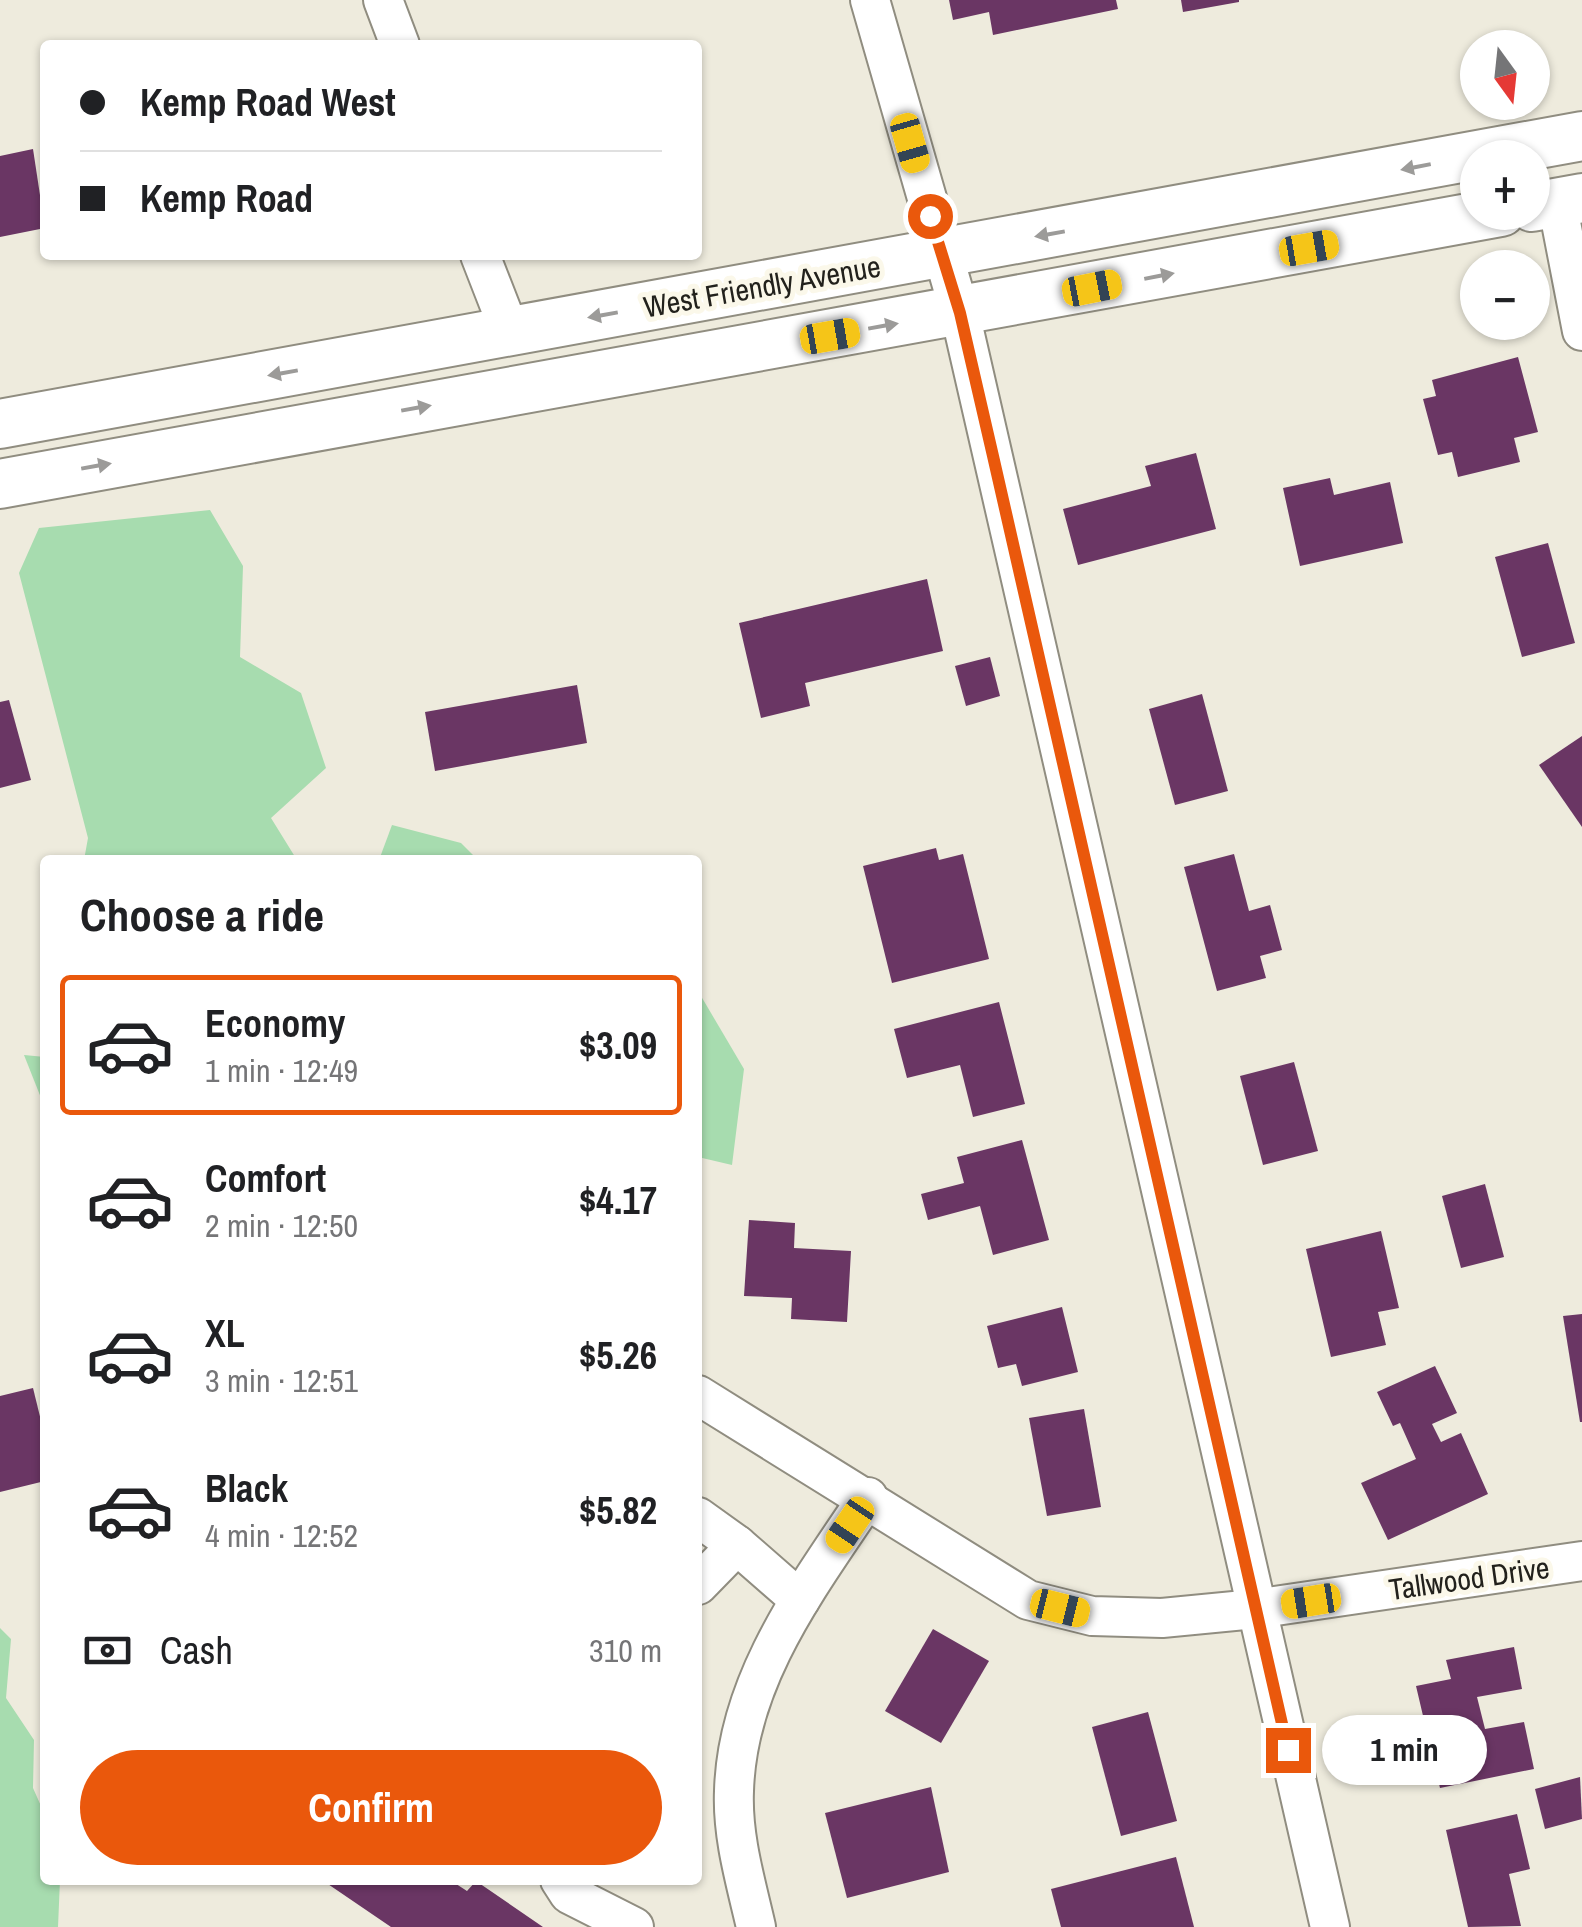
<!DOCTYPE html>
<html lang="en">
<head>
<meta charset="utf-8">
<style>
  :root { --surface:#fff; --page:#f2f2f2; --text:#202124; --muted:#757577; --line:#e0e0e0; --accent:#ea580c }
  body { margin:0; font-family:"Archivo Narrow",sans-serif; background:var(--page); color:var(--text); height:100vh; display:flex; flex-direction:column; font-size:38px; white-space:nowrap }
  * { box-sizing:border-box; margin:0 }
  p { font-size:32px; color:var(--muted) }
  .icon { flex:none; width:55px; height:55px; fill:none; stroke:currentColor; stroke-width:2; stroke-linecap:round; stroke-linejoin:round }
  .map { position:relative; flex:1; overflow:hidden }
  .panel { position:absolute; left:40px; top:855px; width:662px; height:1030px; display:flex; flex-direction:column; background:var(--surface); border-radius:10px; box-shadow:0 2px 8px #0004 }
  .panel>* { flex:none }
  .top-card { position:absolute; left:40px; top:40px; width:662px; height:220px; border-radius:10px; box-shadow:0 2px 8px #0004; display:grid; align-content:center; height:220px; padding:0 40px; background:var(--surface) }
  .needle { width:65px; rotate:165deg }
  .fabs { position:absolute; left:1460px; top:30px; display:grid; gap:20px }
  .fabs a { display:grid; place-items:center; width:90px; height:90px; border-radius:50%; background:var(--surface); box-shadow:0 2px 8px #0004; font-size:50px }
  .end { position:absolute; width:45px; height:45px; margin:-22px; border:12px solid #ea580c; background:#fff; box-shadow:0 0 0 5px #fff }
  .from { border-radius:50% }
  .bubble { position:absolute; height:70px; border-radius:35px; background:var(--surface); box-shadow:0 2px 8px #0004; font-size:32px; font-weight:700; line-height:70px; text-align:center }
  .car { position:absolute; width:30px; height:60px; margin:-30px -15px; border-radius:12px; box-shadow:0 0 8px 2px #0007; background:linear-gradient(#f5c518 24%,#345 0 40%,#f5c518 0 76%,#345 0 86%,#f5c518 0) }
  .top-card b { display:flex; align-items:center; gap:35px; height:95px; font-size:38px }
  .top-card b+b { border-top:2px solid var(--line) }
  .top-card i { width:25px; height:25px; background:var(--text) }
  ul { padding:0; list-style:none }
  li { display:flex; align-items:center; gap:30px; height:140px; margin:0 20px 15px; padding:0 20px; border:5px solid transparent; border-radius:10px }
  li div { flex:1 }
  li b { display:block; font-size:38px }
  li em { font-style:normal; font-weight:700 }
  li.on { border-color:var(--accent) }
  li>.icon { width:90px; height:90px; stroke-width:1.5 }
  h2 { padding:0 40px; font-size:45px; line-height:120px }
  .pay { display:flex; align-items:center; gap:25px; height:110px; padding:0 40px; font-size:38px }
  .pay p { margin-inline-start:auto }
  .primary-button { display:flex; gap:20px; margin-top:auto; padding:20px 40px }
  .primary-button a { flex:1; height:115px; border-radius:60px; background:var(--accent); color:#fff; font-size:40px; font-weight:700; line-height:115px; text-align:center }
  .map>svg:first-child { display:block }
  .green { fill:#a7dcaf }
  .building { fill:#6a3664 }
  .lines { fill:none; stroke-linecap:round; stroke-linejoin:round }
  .minor-casing { stroke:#908d80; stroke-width:42 }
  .major-casing { stroke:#908d80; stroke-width:52 }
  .minor { stroke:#fff; stroke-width:38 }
  .major { stroke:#fff; stroke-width:48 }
  .oneway { fill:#9c9b99 }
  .route { stroke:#ea580c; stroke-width:12 }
  .labels { text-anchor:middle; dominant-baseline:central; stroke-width:10; stroke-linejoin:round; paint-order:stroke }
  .street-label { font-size:30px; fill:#22211c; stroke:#fbf8ea }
</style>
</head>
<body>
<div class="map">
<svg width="1582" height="1927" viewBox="0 0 1582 1927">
  <rect width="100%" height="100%" fill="#eeebdd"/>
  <!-- green -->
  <g class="green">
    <polygon points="210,510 243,566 240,657 301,693 326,768 271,818 297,860 84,860 88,838 19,573 39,528"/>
    <polygon points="392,825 461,843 478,860 379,860"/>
    <polygon points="698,991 744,1069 732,1165 698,1157"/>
    <polygon points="24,1055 45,1057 45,1108"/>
    <polygon points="0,1628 11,1639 6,1698 34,1740 33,1788 45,1815 45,1880 60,1880 58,1927 0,1927"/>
  </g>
  <!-- building -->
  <g class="building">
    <polygon points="949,0 1116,0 1118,9 993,35 989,12 953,20"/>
    <polygon points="1181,0 1239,0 1239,2 1183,12"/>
    <polygon points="33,149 45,228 0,237 0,156"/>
    <polygon points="1518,357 1538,432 1514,438 1520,462 1458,477 1452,452 1438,455 1423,399 1436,396 1432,380"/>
    <polygon points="1196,453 1216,529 1078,565 1063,509 1151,486 1145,466"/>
    <polygon points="1330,478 1334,495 1390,482 1403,543 1300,566 1283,488"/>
    <polygon points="1548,543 1575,643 1522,657 1495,557"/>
    <polygon points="927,579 943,651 805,683 810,706 761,718 739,623"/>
    <polygon points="990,657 1000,696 966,706 955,666"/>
    <polygon points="577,685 587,743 435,771 425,712"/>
    <polygon points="1202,694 1228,791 1175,805 1149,709"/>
    <polygon points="9,700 31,780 0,788 0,702"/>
    <polygon points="1582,736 1582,827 1539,765"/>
    <polygon points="936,848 939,860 963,854 989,959 892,983 863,866"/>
    <polygon points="1234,854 1249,911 1270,905 1282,950 1260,956 1266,978 1217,991 1184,867"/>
    <polygon points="999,1002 1025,1104 973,1117 960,1065 907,1078 894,1029"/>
    <polygon points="1294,1062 1318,1151 1263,1165 1240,1076"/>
    <polygon points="1022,1140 1049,1240 993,1255 980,1206 928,1220 921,1194 964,1183 957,1157"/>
    <polygon points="1485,1184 1504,1257 1461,1268 1442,1196"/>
    <polygon points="749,1220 795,1223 794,1248 851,1251 847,1322 791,1319 792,1298 744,1296"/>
    <polygon points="1381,1231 1399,1308 1378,1312 1386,1345 1331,1357 1306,1249"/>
    <polygon points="1062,1307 1078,1372 1022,1386 1016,1364 998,1368 987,1326"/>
    <polygon points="1582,1314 1582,1422 1580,1422 1563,1316"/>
    <polygon points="1435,1366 1457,1413 1432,1424 1441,1442 1461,1433 1488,1494 1388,1540 1361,1483 1416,1459 1400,1423 1393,1426 1377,1392"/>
    <polygon points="33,1388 45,1437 45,1481 0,1492 0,1396"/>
    <polygon points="1084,1409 1101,1507 1047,1516 1029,1418"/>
    <polygon points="933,1629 989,1661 941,1743 885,1711"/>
    <polygon points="1514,1647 1522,1689 1477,1697 1485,1729 1524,1722 1534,1769 1440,1788 1416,1686 1451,1679 1446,1660"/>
    <polygon points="1148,1712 1177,1821 1121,1836 1092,1727"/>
    <polygon points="1580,1777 1582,1819 1545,1829 1535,1789"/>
    <polygon points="931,1787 949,1872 847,1898 825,1813"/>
    <polygon points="1517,1814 1530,1869 1509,1874 1521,1926 1468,1927 1446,1830"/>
    <polygon points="1176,1857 1194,1927 1061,1927 1051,1889"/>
    <polygon points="322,1880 450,1880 467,1891 476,1881 543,1927 391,1927"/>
  </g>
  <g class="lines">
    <!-- minor casing -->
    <g class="minor-casing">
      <g id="minor">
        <polyline points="383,0 400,45"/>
        <polyline points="870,0 960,313 1330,1927"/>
        <polyline points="1557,202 1582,331"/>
        <polyline points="480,255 510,332"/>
        <polyline points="698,1395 1028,1600 1092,1616 1162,1618 1255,1609 1582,1561"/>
        <polyline points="698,1517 737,1545 698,1585"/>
        <polyline points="737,1545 800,1600"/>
        <polyline points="560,1880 569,1894 634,1927"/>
        <path d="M756 1927C746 1883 732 1837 734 1791 737 1679 808 1587 868 1497"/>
      </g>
    </g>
    <!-- major casing -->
    <g class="major-casing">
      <g id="major">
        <polyline points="1532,207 1582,198"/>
        <polyline points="0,424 1582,136"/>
        <polyline points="0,484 1501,212"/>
      </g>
    </g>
    <!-- minor -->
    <use href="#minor" class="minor"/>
    <!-- major -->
    <use href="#major" class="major"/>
  </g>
  <!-- one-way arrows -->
  <defs><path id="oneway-solid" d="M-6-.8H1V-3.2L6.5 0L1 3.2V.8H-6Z" transform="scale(2.5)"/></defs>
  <g class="oneway">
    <use href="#oneway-solid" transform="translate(1416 167) rotate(169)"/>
    <use href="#oneway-solid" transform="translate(1050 234) rotate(170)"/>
    <use href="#oneway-solid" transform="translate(1159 276) rotate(-11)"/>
    <use href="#oneway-solid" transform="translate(603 315) rotate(170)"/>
    <use href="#oneway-solid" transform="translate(883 326) rotate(-10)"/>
    <use href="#oneway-solid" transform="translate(283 373) rotate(170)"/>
    <use href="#oneway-solid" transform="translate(416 408) rotate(-10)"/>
    <use href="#oneway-solid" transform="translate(96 466) rotate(-10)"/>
  </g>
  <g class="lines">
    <!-- route -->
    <polyline class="route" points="930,216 960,313 993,456 1288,1750"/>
  </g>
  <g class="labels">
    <!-- street labels -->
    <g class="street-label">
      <text transform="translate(762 286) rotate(-10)">West Friendly Avenue</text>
      <text transform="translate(1469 1578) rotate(-8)">Tallwood Drive</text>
    </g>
  </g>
</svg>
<div class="fabs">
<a><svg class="needle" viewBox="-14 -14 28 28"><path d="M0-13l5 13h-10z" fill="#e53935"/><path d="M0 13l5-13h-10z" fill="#757577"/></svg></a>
<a>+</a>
<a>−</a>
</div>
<i class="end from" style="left:930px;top:216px"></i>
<i class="end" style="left:1288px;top:1750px"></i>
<div class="bubble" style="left:1322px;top:1715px;width:165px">1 min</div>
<i class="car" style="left:910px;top:143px;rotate:164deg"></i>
<i class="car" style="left:1309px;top:248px;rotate:80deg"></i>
<i class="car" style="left:1092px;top:288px;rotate:79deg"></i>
<i class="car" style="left:830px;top:336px;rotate:80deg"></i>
<i class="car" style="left:850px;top:1525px;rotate:214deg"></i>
<i class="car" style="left:1311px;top:1601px;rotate:261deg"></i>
<i class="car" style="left:1060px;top:1608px;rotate:104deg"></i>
<div class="top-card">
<b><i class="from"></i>Kemp Road West</b>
<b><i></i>Kemp Road</b>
</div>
<section class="panel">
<h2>Choose a ride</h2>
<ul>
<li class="on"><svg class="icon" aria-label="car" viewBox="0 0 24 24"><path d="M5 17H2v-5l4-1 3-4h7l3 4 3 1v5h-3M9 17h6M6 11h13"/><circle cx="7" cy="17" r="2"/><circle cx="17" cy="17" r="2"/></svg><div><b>Economy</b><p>1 min · 12:49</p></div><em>$3.09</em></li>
<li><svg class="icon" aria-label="car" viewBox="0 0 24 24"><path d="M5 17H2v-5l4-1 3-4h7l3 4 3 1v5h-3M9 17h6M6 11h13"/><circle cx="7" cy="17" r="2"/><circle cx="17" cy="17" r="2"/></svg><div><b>Comfort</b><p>2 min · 12:50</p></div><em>$4.17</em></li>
<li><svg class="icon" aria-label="car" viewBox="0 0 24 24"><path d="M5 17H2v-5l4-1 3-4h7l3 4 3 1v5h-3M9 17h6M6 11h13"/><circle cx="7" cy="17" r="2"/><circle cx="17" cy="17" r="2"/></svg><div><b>XL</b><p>3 min · 12:51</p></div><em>$5.26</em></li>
<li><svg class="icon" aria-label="car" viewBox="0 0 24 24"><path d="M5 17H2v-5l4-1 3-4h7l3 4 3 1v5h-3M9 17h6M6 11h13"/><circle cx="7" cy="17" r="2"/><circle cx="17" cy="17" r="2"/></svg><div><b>Black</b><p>4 min · 12:52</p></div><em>$5.82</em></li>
</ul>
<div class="pay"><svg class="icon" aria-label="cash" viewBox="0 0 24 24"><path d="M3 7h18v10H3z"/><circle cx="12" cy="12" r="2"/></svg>Cash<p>310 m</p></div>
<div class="primary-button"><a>Confirm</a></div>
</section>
</div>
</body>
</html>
